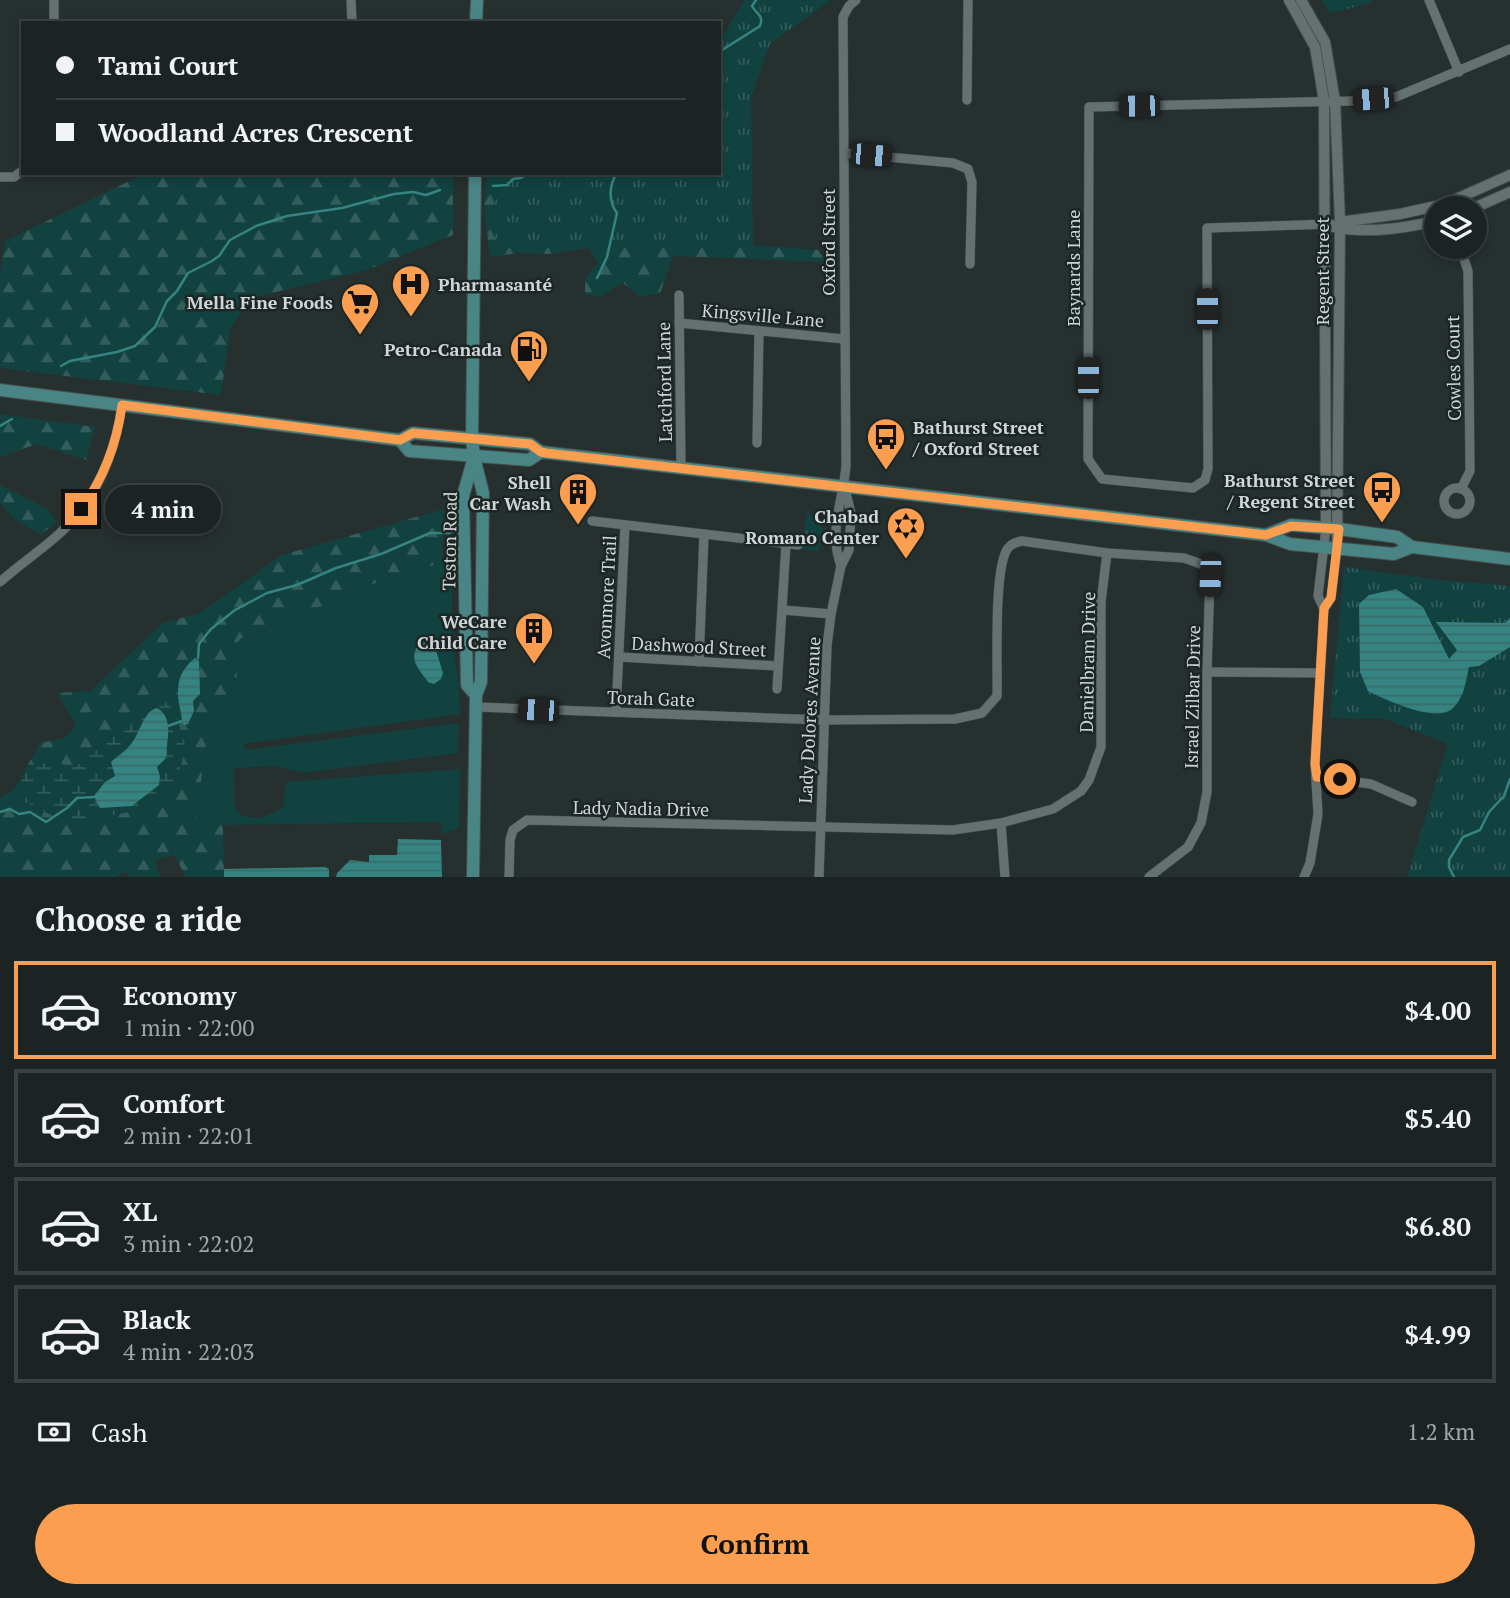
<!DOCTYPE html>
<html lang="en">
<head>
<meta charset="utf-8">
<style>
  :root { --surface:#1c2423; --page:#293030; --text:#f1f3f6; --muted:#a0a4a6; --line:#3a4141; --accent:#fb9e50 }
  body { margin:0; font-family:"PT Serif",serif; background:var(--page); color:var(--text); height:100vh; display:flex; flex-direction:column; font-size:26px; white-space:nowrap }
  * { box-sizing:border-box; margin:0 }
  p { font-size:23px; color:var(--muted) }
  .icon { flex:none; width:38px; height:38px; fill:none; stroke:currentColor; stroke-width:2; stroke-linecap:round; stroke-linejoin:round }
  .map { position:relative; height:877px; overflow:hidden }
  .panel { display:flex; flex-direction:column; background:var(--surface); flex:1 }
  .panel>* { flex:none }
  .top-card { position:absolute; left:21px; top:21px; width:700px; height:154px; border-radius:0px; box-shadow:0 4px 10px #0003,0 0 0 2px var(--line); display:grid; align-content:center; height:154px; padding:0 35px; background:var(--surface) }
  .controls { position:absolute; left:1424px; top:196px; display:grid; gap:14px }
  .controls a { display:grid; place-items:center; width:63px; height:63px; border-radius:50%; background:var(--surface); box-shadow:0 4px 10px #0003,0 0 0 2px var(--line); font-size:35px }
  .end { position:absolute; width:32px; height:32px; margin:-16px; border:9px solid #fb9e50; background:#111; box-shadow:0 0 0 4px #111 }
  .from { border-radius:50% }
  .bubble { position:absolute; height:49px; border-radius:24px; background:var(--surface); box-shadow:0 4px 10px #0003,0 0 0 2px var(--line); font-size:23px; font-weight:800; line-height:49px; text-align:center }
  .car { position:absolute; width:21px; height:42px; margin:-21px -10px; border-radius:9px; box-shadow:0 0 5px 2px #0007; background:linear-gradient(#222 24%,#8ab4d8 0 40%,#222 0 76%,#8ab4d8 0 86%,#222 0) }
  .top-card b { display:flex; align-items:center; gap:24px; height:66px; font-size:26px }
  .top-card b+b { border-top:2px solid var(--line) }
  .top-card i { width:18px; height:18px; background:var(--text) }
  ul { padding:0; list-style:none }
  li { display:flex; align-items:center; gap:21px; height:98px; margin:0 14px 10px; padding:0 21px; border:4px solid var(--line); border-radius:0px }
  li div { flex:1 }
  li b { display:block; font-size:26px }
  li em { font-style:normal; font-weight:800 }
  li.current { border-color:var(--accent) }
  li>.icon { width:63px; height:63px; stroke-width:1.5 }
  h2 { padding:0 35px; font-size:32px; line-height:84px }
  .pay { display:flex; align-items:center; gap:18px; height:77px; padding:0 35px; font-size:26px }
  .pay p { margin-inline-start:auto }
  .button { display:flex; gap:14px; margin-top:auto; padding:14px 35px }
  .button a { flex:1; height:80px; border-radius:42px; background:var(--accent); color:#111; font-size:28px; font-weight:800; line-height:80px; text-align:center }
  .map>svg:first-child { display:block }
  .grass { fill:#114240 }
  .forest { fill:url(#forest-firs) }
  .wetland { fill:url(#wetland-marsh) }
  .park { fill:url(#park-tufts) }
  .water { fill:url(#water-rules) }
  .lines { fill:none; stroke-linecap:round; stroke-linejoin:round }
  .stream { stroke:#358481; stroke-width:2.5 }
  .minor-casing { stroke:#454d4c; stroke-width:10 }
  .tertiary-casing { stroke:#454d4c; stroke-width:12 }
  .secondary-casing { stroke:#454d4c; stroke-width:14 }
  .minor { stroke:#657070; stroke-width:9 }
  .tertiary { stroke:#657070; stroke-width:10 }
  .secondary { stroke:#488584; stroke-width:12 }
  .route { stroke:#fb9e50; stroke-width:9 }
  .labels { text-anchor:middle; dominant-baseline:central; stroke-width:5; stroke-linejoin:round; paint-order:stroke }
  .street-label { font-size:18px; fill:#d0d6d6; stroke:#1c2625 }
  .poi-label { font-size:18px; font-weight:bold; fill:#d0d6d6; stroke:#1c2625; text-anchor:end }
</style>
</head>
<body>
<div class="map">
<svg width="1510" height="877" viewBox="0 0 1510 877">
  <defs>
    <pattern id="forest-firs" width="22" height="20" patternUnits="userSpaceOnUse" patternTransform="scale(1.75)"><rect width="22" height="20" fill="#114240"/><path d="M5 1l3.5 6h-7zM16 11l3.5 6h-7z" fill="#335d5b"/></pattern>
    <pattern id="wetland-marsh" width="20" height="14" patternUnits="userSpaceOnUse" patternTransform="scale(1.75)"><rect width="20" height="14" fill="#114240"/><path d="M1 5h8M5 5V1M11 12h8M15 12V8" fill="none" stroke="#335d5b"/></pattern>
    <pattern id="park-tufts" width="24" height="20" patternUnits="userSpaceOnUse" patternTransform="scale(1.75)"><rect width="24" height="20" fill="#114240"/><path d="M3 7l-1-3M5 7V3M7 7l1-3M15 17l-1-3M17 17v-4M19 17l1-3" fill="none" stroke="#335d5b"/></pattern>
    <pattern id="water-rules" width="6" height="5" patternUnits="userSpaceOnUse" patternTransform="scale(1.75)"><rect width="6" height="5" fill="#358481"/><path d="M0 2.5h6" fill="none" stroke="#386c6a"/></pattern>
  </defs>
  <rect width="100%" height="100%" fill="#26302f"/>
  <!-- grass -->
  <polygon class="grass" points="442,562 452,564 452,643 459,684 460,714 244,744 245,750 459,723 458,753 303,773 275,766 234,768 235,807 242,816 261,818 283,808 286,782 460,769 459,828 441,834 441,822 223,825 217,822 196,820 208,727 237,673 230,672 233,650 240,639 295,616 297,603 341,601 353,587 390,581 416,565 422,568"/>
  <!-- forest -->
  <g class="forest">
    <polygon points="146,173 453,173 453,235 367,270 251,298 230,329 221,395 0,368 0,274 5,241"/>
    <polygon points="487,173 555,173 664,239 818,250 826,262 673,256 660,294 639,296 623,283 600,297 585,294 585,278 598,263 588,248 548,254 518,253 490,257 484,205"/>
    <polygon points="0,414 95,427 86,460 37,444 0,457"/>
    <polygon points="0,485 48,509 56,523 40,535 14,519 0,503"/>
    <polygon points="444,509 442,562 422,569 416,565 390,581 353,587 341,601 311,609 297,603 295,616 240,639 233,650 230,672 237,673 237,687 232,711 208,727 196,820 217,822 223,825 224,877 186,877 174,855 155,860 160,877 131,877 126,872 115,877 0,877 0,798 15,788 40,743 65,738 76,725 57,693 90,691 163,623 200,613 282,555"/>
  </g>
  <!-- wetland -->
  <path class="wetland" d="M157 694 175 711 186 748 175 786 143 810 88 819 77 825 65 822 19 799C19 761 44 758 75 767L106 743Z"/>
  <!-- park -->
  <g class="park">
    <polygon points="744,0 831,0 770,44 751,99 753,248 495,247 493,173 719,173 719,42"/>
    <polygon points="1322,0 1370,0 1371,3 1330,13"/>
    <polygon points="807,511 823,529 819,551 801,549"/>
    <polygon points="1344,567 1432,579 1510,586 1510,877 1407,877 1448,744 1385,719 1330,718"/>
  </g>
  <!-- water -->
  <g class="water">
    <path d="M1396 589 1423 607 1449 659 1457 650 1436 622 1505 623 1510 618V647L1479 666 1469 667C1466 680 1464 699 1452 709 1435 723 1386 700 1368 691L1360 672 1359 604 1369 595Z"/>
    <path d="M420 641 434 644 443 673 441 679 434 684 428 682C417 666 408 660 420 641Z"/>
    <path d="M195 658 199 660 200 694 193 701 194 711 188 724 184 725C181 720 182 715 180 709 176 687 177 673 195 658Z"/>
    <path d="M157 708C175 718 166 742 166 758L157 767 160 776 159 785 132 806 100 808 94 796 105 782 115 776 111 762C119 755 130 748 135 738 141 728 145 711 157 708Z"/>
    <polygon points="398,839 441,840 442,877 336,877 337,873 350,860 369,862 369,855 397,855"/>
    <polygon points="325,867 329,869 329,877 224,877 224,869"/>
  </g>
  <g class="lines">
    <!-- stream -->
    <g class="stream">
      <path d="M719 52 760 26C764 15 757 15 752 6L756 0"/>
      <polyline points="493,186 507,185 513,179 521,178 529,173"/>
      <path d="M597 278 607 257 617 213C608 201 609 185 617 173"/>
      <polyline points="61,366 70,361 117,352 135,346 155,327 167,301 177,291 188,273 212,261 219,256 230,240 256,226 287,216 342,208 394,194 413,192 426,195 440,190"/>
      <polyline points="0,426 12,419"/>
      <polyline points="198,658 199,644 211,629 235,610 267,593 297,585 336,568 381,554 430,533 449,533 459,529"/>
      <polyline points="168,726 182,721"/>
      <polyline points="0,812 10,809 19,814 30,812 46,822 67,808 77,798 94,797"/>
      <polyline points="1454,877 1449,867 1449,860 1463,837 1480,830 1489,812 1504,796 1510,779"/>
    </g>
    <!-- minor casing -->
    <g class="minor-casing">
      <g id="minor">
        <polyline points="54,0 54,23"/>
        <polyline points="351,0 352,23"/>
        <polyline points="1429,0 1459,72"/>
        <polyline points="967,100 968,0"/>
        <polyline points="844,153 953,163 968,169 972,182 970,264"/>
        <polyline points="0,177 14,177 23,170"/>
        <polyline points="1331,224 1207,228 1208,469 1205,480 1193,488 1102,479 1088,459 1089,107 1350,101 1396,97 1510,49"/>
        <polyline points="1460,247 1468,271 1470,471 1461,489"/>
        <polyline points="679,295 681,468"/>
        <polyline points="679,323 844,339"/>
        <polyline points="757,443 759,331"/>
        <circle cx="1457" cy="501" r="13"/>
        <polyline points="592,521 798,545"/>
        <path d="M841 566C828 531 843 501 846 466L843 17 849 6 856 0"/>
        <path d="M0 582C19 565 40 551 59 534 96 500 115 454 122 405"/>
        <polyline points="1324,609 1331,598 1337,549"/>
        <polyline points="783,610 831,614"/>
        <polyline points="619,657 778,666"/>
        <polyline points="699,662 704,534"/>
        <polyline points="1207,672 1320,673"/>
        <polyline points="777,689 786,544"/>
        <path d="M477 707 824 720 955 719 982 713 997 696C998 668 993 568 1008 548 1012 543 1017 542 1022 541L1107 553 1184 558 1201 564 1208 569 1210 576 1207 672V792L1201 823 1188 847 1149 877"/>
        <polyline points="616,712 625,525"/>
        <polyline points="1317,777 1371,784 1412,802"/>
        <polyline points="1001,823 1005,877"/>
        <polyline points="509,877 510,840 513,830 527,820 953,830 1001,823 1053,809 1081,791 1089,780 1101,747 1101,602 1107,553"/>
        <polyline points="819,877 827,646 831,614 841,566 849,550 851,513 845,489"/>
        <polyline points="1304,877 1310,863 1318,814 1315,764 1324,609 1318,596 1326,528"/>
      </g>
    </g>
    <!-- tertiary casing -->
    <g class="tertiary-casing">
      <g id="tertiary">
        <polyline points="1289,0 1315,47 1324,101 1326,528"/>
        <polyline points="1301,0 1325,42 1335,101 1340,222 1337,549"/>
        <polyline points="1474,208 1510,192"/>
        <polyline points="1340,222 1400,214 1445,204 1510,175"/>
        <path d="M1334 227C1367 234 1404 228 1437 221"/>
      </g>
    </g>
    <!-- secondary casing -->
    <g class="secondary-casing">
      <g id="secondary">
        <polyline points="476,23 477,0"/>
        <polyline points="0,390 400,440 413,433 530,444 541,452 1266,535 1290,544 1394,554 1412,547"/>
        <polyline points="400,440 409,451 529,460 541,452"/>
        <polyline points="474,457 463,496 467,685 476,695"/>
        <polyline points="1266,535 1291,525 1339,529 1397,537 1412,547 1510,559"/>
        <polyline points="473,877 476,695 481,682 483,493 474,457 472,439 475,173"/>
      </g>
    </g>
    <!-- minor -->
    <use href="#minor" class="minor"/>
    <!-- tertiary -->
    <use href="#tertiary" class="tertiary"/>
    <!-- secondary -->
    <use href="#secondary" class="secondary"/>
  </g>
  <g class="lines">
    <!-- route -->
    <path class="route" d="M81 509C104 478 117 443 122 405L400 440 413 433 530 444 541 452 546 453 1266 535 1291 526 1339 529 1331 598 1324 608 1315 764 1317 777 1340 779"/>
  </g>
  <!-- icons -->
  <defs>
    <g id="hospital-pin" transform="scale(2.0125)"><path d="M0 17L-7.5 6A9.5 9.5 0 1 1 7.5 6Z" fill="#fb9e50" stroke="#1c2625"/><path d="M-5-5h3v3.5h4V-5h3V5h-3V1.5h-4V5h-3Z" fill="#111"/></g>
    <g id="supermarket-pin" transform="scale(2.0125)"><path d="M0 17L-7.5 6A9.5 9.5 0 1 1 7.5 6Z" fill="#fb9e50" stroke="#1c2625"/><path d="M-6-5.5h2.5l.6 2H6L4.5 2H-2.5L-4.4-4H-6ZM-1.5 3.2a1.3 1.3 0 1 0 .1 0ZM3 3.2a1.3 1.3 0 1 0 .1 0Z" fill="#111"/></g>
    <g id="fuel-pin" transform="scale(2.0125)"><path d="M0 17L-7.5 6A9.5 9.5 0 1 1 7.5 6Z" fill="#fb9e50" stroke="#1c2625"/><path d="M-5.5-6h7V0h2V4h1.3V-2.5L3-4.5l.8-.8L6-3V5H2.5V1h-1V6h-7ZM-4.2-4.7v3.2H.2V-4.7Z" fill="#111"/></g>
    <g id="bus-pin" transform="scale(2.0125)"><path d="M0 17L-7.5 6A9.5 9.5 0 1 1 7.5 6Z" fill="#fb9e50" stroke="#1c2625"/><path d="M-5-6H5V4H4V6H2V4H-2V6H-4V4H-5ZM-3.5-4V0h7V-4ZM-3.5 1.2v1.5H-2V1.2ZM2 1.2v1.5H3.5V1.2Z" fill="#111"/></g>
    <g id="building-pin" transform="scale(2.0125)"><path d="M0 17L-7.5 6A9.5 9.5 0 1 1 7.5 6Z" fill="#fb9e50" stroke="#1c2625"/><path d="M-4-6H4V6H1V3H-1V6H-4ZM-2.5-4.3h1.7v1.8h-1.7ZM.8-4.3h1.7v1.8H.8ZM-2.5-1h1.7V.8h-1.7ZM.8-1h1.7V.8H.8Z" fill="#111"/></g>
    <g id="synagogue-pin" transform="scale(2.0125)"><path d="M0 17L-7.5 6A9.5 9.5 0 1 1 7.5 6Z" fill="#fb9e50" stroke="#1c2625"/><path d="M0-6.5L5.6 3.2H-5.6ZM0 6.5L5.6-3.2H-5.6Z" fill="#111"/></g>
  </defs>
  <g fill-rule="evenodd">
    <use href="#hospital-pin" x="411" y="284"/>
    <use href="#supermarket-pin" x="360" y="302"/>
    <use href="#fuel-pin" x="529" y="349"/>
    <use href="#bus-pin" x="886" y="437"/>
    <use href="#bus-pin" x="1382" y="490"/>
    <use href="#building-pin" x="578" y="492"/>
    <use href="#synagogue-pin" x="906" y="526"/>
    <use href="#building-pin" x="534" y="631"/>
  </g>
  <g class="labels">
    <!-- street labels -->
    <g class="street-label">
      <text transform="translate(828 242) rotate(-90)">Oxford Street</text>
      <text transform="translate(1073 268) rotate(-90)">Baynards Lane</text>
      <text transform="translate(1322 271) rotate(-90)">Regent Street</text>
      <text transform="translate(763 315) rotate(5)">Kingsville Lane</text>
      <text transform="translate(1453 368) rotate(-91)">Cowles Court</text>
      <text transform="translate(664 382) rotate(-91)">Latchford Lane</text>
      <text transform="translate(449 541) rotate(-89)">Teston Road</text>
      <text transform="translate(606 597) rotate(-87)">Avonmore Trail</text>
      <text transform="translate(699 646) rotate(3)">Dashwood Street</text>
      <text transform="translate(1087 662) rotate(-89)">Danielbram Drive</text>
      <text transform="translate(1192 697) rotate(-89)">Israel Zilbar Drive</text>
      <text transform="translate(651 698) rotate(2)">Torah Gate</text>
      <text transform="translate(809 720) rotate(-87)">Lady Dolores Avenue</text>
      <text transform="translate(641 808) rotate(1)">Lady Nadia Drive</text>
    </g>
    <!-- poi labels -->
    <g class="poi-label">
      <text x="438" y="284" text-anchor="start">Pharmasanté</text>
      <text x="333" y="302">Mella Fine Foods</text>
      <text x="502" y="349">Petro-Canada</text>
      <text x="913" y="427" text-anchor="start">Bathurst Street<tspan x="913" dy="21">/ Oxford Street</tspan></text>
      <text x="1355" y="480">Bathurst Street<tspan x="1355" dy="21">/ Regent Street</tspan></text>
      <text x="551" y="482">Shell<tspan x="551" dy="21">Car Wash</tspan></text>
      <text x="879" y="516">Chabad<tspan x="879" dy="21">Romano Center</tspan></text>
      <text x="507" y="621">WeCare<tspan x="507" dy="21">Child Care</tspan></text>
    </g>
  </g>
</svg>
<div class="controls">
<a><svg class="icon" aria-label="layers" viewBox="0 0 24 24"><path d="M12 4l9 5-9 5-9-5zM3 14l9 5 9-5"/></svg></a>
</div>
<i class="end from" style="left:1340px;top:779px"></i>
<i class="end" style="left:81px;top:509px"></i>
<div class="bubble" style="left:105px;top:485px;width:116px">4 min</div>
<i class="car" style="left:1373px;top:99px;rotate:265deg"></i>
<i class="car" style="left:1139px;top:106px;rotate:269deg"></i>
<i class="car" style="left:871px;top:155px;rotate:95deg"></i>
<i class="car" style="left:1207px;top:309px;rotate:0deg"></i>
<i class="car" style="left:1088px;top:378px;rotate:0deg"></i>
<i class="car" style="left:1210px;top:576px;rotate:182deg"></i>
<i class="car" style="left:538px;top:710px;rotate:272deg"></i>
<div class="top-card">
<b><i class="from"></i>Tami Court</b>
<b><i></i>Woodland Acres Crescent</b>
</div>
</div>
<section class="panel">
<h2>Choose a ride</h2>
<ul>
<li class="current"><svg class="icon" aria-label="car" viewBox="0 0 24 24"><path d="M5 17H2v-5l4-1 3-4h7l3 4 3 1v5h-3M9 17h6M6 11h13"/><circle cx="7" cy="17" r="2"/><circle cx="17" cy="17" r="2"/></svg><div><b>Economy</b><p>1 min · 22:00</p></div><em>$4.00</em></li>
<li><svg class="icon" aria-label="car" viewBox="0 0 24 24"><path d="M5 17H2v-5l4-1 3-4h7l3 4 3 1v5h-3M9 17h6M6 11h13"/><circle cx="7" cy="17" r="2"/><circle cx="17" cy="17" r="2"/></svg><div><b>Comfort</b><p>2 min · 22:01</p></div><em>$5.40</em></li>
<li><svg class="icon" aria-label="car" viewBox="0 0 24 24"><path d="M5 17H2v-5l4-1 3-4h7l3 4 3 1v5h-3M9 17h6M6 11h13"/><circle cx="7" cy="17" r="2"/><circle cx="17" cy="17" r="2"/></svg><div><b>XL</b><p>3 min · 22:02</p></div><em>$6.80</em></li>
<li><svg class="icon" aria-label="car" viewBox="0 0 24 24"><path d="M5 17H2v-5l4-1 3-4h7l3 4 3 1v5h-3M9 17h6M6 11h13"/><circle cx="7" cy="17" r="2"/><circle cx="17" cy="17" r="2"/></svg><div><b>Black</b><p>4 min · 22:03</p></div><em>$4.99</em></li>
</ul>
<div class="pay"><svg class="icon" aria-label="cash" viewBox="0 0 24 24"><path d="M3 7h18v10H3z"/><circle cx="12" cy="12" r="2"/></svg>Cash<p>1.2 km</p></div>
<div class="button"><a>Confirm</a></div>
</section>
</body>
</html>
